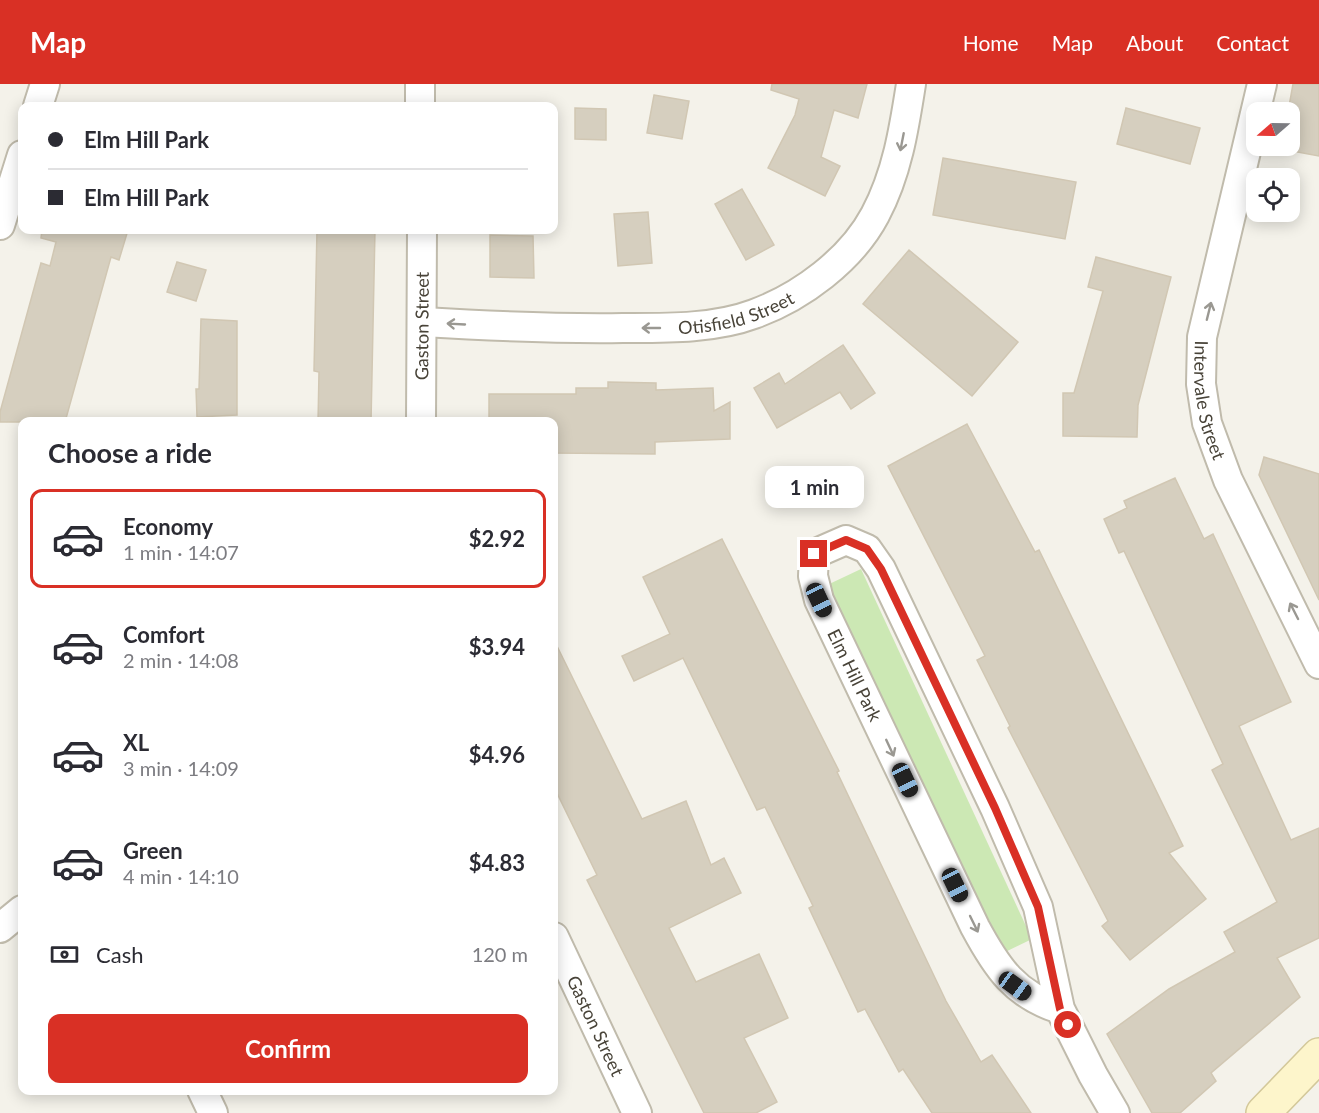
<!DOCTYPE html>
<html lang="en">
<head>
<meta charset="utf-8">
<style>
  :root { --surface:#fff; --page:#f7f7f7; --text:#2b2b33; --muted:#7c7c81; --line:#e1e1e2; --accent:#d93025 }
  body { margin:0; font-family:Lato,sans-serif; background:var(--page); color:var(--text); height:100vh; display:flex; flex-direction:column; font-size:22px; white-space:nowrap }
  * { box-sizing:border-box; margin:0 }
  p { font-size:20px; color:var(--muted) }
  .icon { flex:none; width:33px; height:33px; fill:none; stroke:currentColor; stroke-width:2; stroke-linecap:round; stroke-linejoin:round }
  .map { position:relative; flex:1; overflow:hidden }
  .details { position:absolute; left:18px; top:333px; width:540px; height:678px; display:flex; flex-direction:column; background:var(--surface); border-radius:12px; box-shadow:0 3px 15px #0003 }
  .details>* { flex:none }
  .top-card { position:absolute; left:18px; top:18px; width:540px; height:132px; border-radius:12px; box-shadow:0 3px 15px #0003; display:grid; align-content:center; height:132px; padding:0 30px; background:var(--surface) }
  .needle { width:39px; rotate:250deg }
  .fabs { position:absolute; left:1246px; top:18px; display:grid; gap:12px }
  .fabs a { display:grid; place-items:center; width:54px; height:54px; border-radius:12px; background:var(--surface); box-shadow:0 3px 15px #0003; font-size:30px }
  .end { position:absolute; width:27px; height:27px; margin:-14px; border:8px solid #d93025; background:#fff; box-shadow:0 0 0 3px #fff }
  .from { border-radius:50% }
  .bubble { position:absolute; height:42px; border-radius:12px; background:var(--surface); box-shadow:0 3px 15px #0003; font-size:20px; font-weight:700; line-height:42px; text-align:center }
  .car { position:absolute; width:18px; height:36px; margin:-18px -9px; border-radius:8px; box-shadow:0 0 4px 2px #0007; background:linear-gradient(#222 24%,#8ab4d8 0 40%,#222 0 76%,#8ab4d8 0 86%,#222 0) }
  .top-card b { display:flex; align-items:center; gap:21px; height:57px; font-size:22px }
  .top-card b+b { border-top:2px solid var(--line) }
  .top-card i { width:15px; height:15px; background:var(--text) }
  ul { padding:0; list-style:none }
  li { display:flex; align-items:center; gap:18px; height:99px; margin:0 12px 9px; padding:0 18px; border:3px solid transparent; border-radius:12px }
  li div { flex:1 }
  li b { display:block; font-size:22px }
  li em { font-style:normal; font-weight:700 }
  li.selected { border-color:var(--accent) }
  li>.icon { width:54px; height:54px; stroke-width:1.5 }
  h2 { padding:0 30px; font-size:27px; line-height:72px }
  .pay { display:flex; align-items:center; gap:15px; height:66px; padding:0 30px; font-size:22px }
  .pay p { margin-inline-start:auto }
  .button { display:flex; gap:12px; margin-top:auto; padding:12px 30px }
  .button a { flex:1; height:69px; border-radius:12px; background:var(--accent); color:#fff; font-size:24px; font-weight:700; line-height:69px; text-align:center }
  header { display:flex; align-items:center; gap:36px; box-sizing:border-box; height:84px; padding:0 30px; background:var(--accent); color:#fff }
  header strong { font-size:28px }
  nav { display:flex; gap:33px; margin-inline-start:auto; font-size:21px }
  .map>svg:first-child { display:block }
  .green { fill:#cce8b4 }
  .building { fill:#d6cfbf; stroke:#d1c7b3; stroke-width:1.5 }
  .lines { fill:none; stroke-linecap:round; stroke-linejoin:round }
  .minor-casing { stroke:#c0bbac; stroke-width:32 }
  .secondary-casing { stroke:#d3c89a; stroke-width:36 }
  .minor { stroke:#fff; stroke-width:28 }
  .secondary { stroke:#fdf5cb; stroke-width:33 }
  .oneway { stroke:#9a9892 }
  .route { stroke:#d93025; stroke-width:8 }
  .labels { text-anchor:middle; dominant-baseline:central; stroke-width:4.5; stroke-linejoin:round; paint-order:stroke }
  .street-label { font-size:18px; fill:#484338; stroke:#fff }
</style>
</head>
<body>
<header>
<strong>Map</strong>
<nav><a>Home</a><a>Map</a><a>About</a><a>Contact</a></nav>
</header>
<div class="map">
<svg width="1319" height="1029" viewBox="0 0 1319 1029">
  <rect width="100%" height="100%" fill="#f4f2ea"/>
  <!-- green -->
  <polygon class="green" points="861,485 1032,855 997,872 825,502"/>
  <!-- building -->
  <g class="building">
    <polygon points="772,0 867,0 858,34 834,26 821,73 840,82 825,112 768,84 795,31 799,15 771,6"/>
    <polygon points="1293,0 1319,0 1319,72 1281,65 1281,62 1290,62 1290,28 1288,28"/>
    <polygon points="654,11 689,17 682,55 647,49"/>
    <polygon points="575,24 606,25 606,56 575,55"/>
    <polygon points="1126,24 1200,44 1190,80 1117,60"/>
    <polygon points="943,74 1076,98 1065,155 933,131"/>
    <polygon points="742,105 774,161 746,176 715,120"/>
    <polygon points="648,128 652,179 618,182 614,130"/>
    <polygon points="42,146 128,146 119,176 111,173 65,338 0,338 0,328 41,179 50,182 56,158 41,154"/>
    <polygon points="317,146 375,146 371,338 318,338 319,288 314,287"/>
    <polygon points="490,151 533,152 534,194 490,193"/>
    <polygon points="909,166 1018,258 972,312 863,220"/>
    <polygon points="1096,173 1171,193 1138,321 1137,353 1063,352 1063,309 1074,309 1103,207 1088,203"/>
    <polygon points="177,178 206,186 196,217 167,208"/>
    <polygon points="201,235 237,237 237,331 197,333 196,305 199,305"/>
    <polygon points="843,261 875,309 851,325 840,308 777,344 754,304 779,289 785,300"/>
    <polygon points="608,298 656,299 656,306 713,304 714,327 730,318 730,355 655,358 655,370 554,369 554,338 489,338 489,310 576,310 576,304 608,304"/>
    <polygon points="967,340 1035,468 1039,466 1183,762 1169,769 1206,815 1130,876 1102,842 1108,837 1008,644 1010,642 977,576 985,572 888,382"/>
    <polygon points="1264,373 1319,390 1319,516 1259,391"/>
    <polygon points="1175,394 1204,455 1213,450 1291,618 1239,642 1291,756 1319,744 1319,854 1277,874 1300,913 1211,989 1216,997 1180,1029 1152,1029 1107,950 1169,905 1235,868 1224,848 1277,818 1212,686 1223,680 1124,467 1119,469 1104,435 1127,424 1124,417"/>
    <polygon points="722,455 839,687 837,688 946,917 981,978 992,971 1031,1029 932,1029 903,985 899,988 865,925 858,928 809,824 813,822 765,723 757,726 683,574 634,597 622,572 670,550 643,493"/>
    <polygon points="554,556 642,735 686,717 711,781 724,774 741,809 669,844 696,898 759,870 788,934 744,954 777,1018 756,1029 704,1029 587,796 597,791 554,703"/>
  </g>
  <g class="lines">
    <!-- minor casing -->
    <g class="minor-casing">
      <g id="minor">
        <polyline points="420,0 420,22"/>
        <path id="s1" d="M1262 0 1202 253 1201 300 1207 339 1228 396 1319 580"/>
        <polyline points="38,22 45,0"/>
        <polyline points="0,141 22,71"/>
        <path id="s2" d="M423 238C490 242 556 245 623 244 665 244 714 245 754 230 801 213 851 176 875 131 897 90 904 45 911 0"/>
        <path id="s3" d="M421 338 422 146"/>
        <polyline points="0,844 22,826"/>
        <path id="s4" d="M554 853 637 1029"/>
        <path d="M1060 925C1015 911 997 884 975 843L819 516 813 492 814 470 846 456 867 465 881 485 995 724 1038 823 1060 925 1093 991 1115 1029"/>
        <polyline points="202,1006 213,1029"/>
      </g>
    </g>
    <!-- secondary casing -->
    <g class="secondary-casing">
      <polyline id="secondary" points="1263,1029 1319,971"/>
    </g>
    <!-- minor -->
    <use href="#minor" class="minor"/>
    <!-- secondary -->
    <use href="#secondary" class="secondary"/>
  </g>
  <!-- one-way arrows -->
  <defs><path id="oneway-shaft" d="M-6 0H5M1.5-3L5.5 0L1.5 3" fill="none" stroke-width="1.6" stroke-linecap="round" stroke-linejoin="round" transform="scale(1.5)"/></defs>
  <g class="oneway">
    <use href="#oneway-shaft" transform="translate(902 58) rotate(101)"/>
    <use href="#oneway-shaft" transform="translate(1209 227) rotate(-76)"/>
    <use href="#oneway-shaft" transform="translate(456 240) rotate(-177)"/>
    <use href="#oneway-shaft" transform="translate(651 244) rotate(180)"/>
    <use href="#oneway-shaft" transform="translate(1294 527) rotate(-117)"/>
    <use href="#oneway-shaft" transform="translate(890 664) rotate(65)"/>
    <use href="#oneway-shaft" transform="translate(974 840) rotate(64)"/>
  </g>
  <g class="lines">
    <!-- route -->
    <polyline class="route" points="814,470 846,456 867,465 881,485 995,724 1038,823 1060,925 1068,941"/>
  </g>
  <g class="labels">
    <!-- street labels -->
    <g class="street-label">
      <text stroke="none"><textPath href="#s2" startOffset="315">Otisfield Street</textPath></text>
      <text stroke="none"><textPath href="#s3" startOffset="96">Gaston Street</textPath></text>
      <text stroke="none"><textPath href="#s1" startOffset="324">Intervale Street</textPath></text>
      <text transform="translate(855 591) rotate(64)">Elm Hill Park</text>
      <text stroke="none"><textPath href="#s4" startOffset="98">Gaston Street</textPath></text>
    </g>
  </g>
</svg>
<div class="fabs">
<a><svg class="needle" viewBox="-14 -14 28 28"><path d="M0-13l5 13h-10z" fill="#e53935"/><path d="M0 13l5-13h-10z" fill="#7c7c81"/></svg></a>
<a><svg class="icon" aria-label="locate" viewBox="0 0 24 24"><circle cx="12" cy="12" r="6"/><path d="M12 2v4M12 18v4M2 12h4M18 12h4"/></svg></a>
</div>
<i class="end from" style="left:1068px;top:941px"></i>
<i class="end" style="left:814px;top:470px"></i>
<div class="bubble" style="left:765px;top:382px;width:99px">1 min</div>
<i class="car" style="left:819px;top:516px;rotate:155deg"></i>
<i class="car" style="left:905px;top:696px;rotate:155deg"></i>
<i class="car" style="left:955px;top:801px;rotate:154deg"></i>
<i class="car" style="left:1015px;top:902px;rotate:126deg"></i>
<div class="top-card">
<b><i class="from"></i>Elm Hill Park</b>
<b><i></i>Elm Hill Park</b>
</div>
<section class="details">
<h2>Choose a ride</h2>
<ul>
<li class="selected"><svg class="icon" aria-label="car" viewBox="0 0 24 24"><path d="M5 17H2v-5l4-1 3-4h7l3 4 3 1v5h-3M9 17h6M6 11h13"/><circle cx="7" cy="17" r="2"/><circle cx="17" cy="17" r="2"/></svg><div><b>Economy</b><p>1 min · 14:07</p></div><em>$2.92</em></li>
<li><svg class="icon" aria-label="car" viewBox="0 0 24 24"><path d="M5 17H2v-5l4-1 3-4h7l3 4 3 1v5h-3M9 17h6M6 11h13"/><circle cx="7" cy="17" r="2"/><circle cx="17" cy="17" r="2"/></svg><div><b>Comfort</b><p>2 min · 14:08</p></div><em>$3.94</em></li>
<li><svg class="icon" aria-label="car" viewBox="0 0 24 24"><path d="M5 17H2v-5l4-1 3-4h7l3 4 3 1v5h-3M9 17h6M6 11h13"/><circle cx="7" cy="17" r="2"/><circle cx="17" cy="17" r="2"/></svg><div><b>XL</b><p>3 min · 14:09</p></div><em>$4.96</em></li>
<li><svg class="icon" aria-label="car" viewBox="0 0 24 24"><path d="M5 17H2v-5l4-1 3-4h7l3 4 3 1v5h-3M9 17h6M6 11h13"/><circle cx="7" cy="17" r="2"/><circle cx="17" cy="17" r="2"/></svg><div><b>Green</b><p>4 min · 14:10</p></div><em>$4.83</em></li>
</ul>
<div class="pay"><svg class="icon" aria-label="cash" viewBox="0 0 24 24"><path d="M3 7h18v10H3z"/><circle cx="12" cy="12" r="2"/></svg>Cash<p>120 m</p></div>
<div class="button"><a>Confirm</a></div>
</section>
</div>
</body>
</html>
